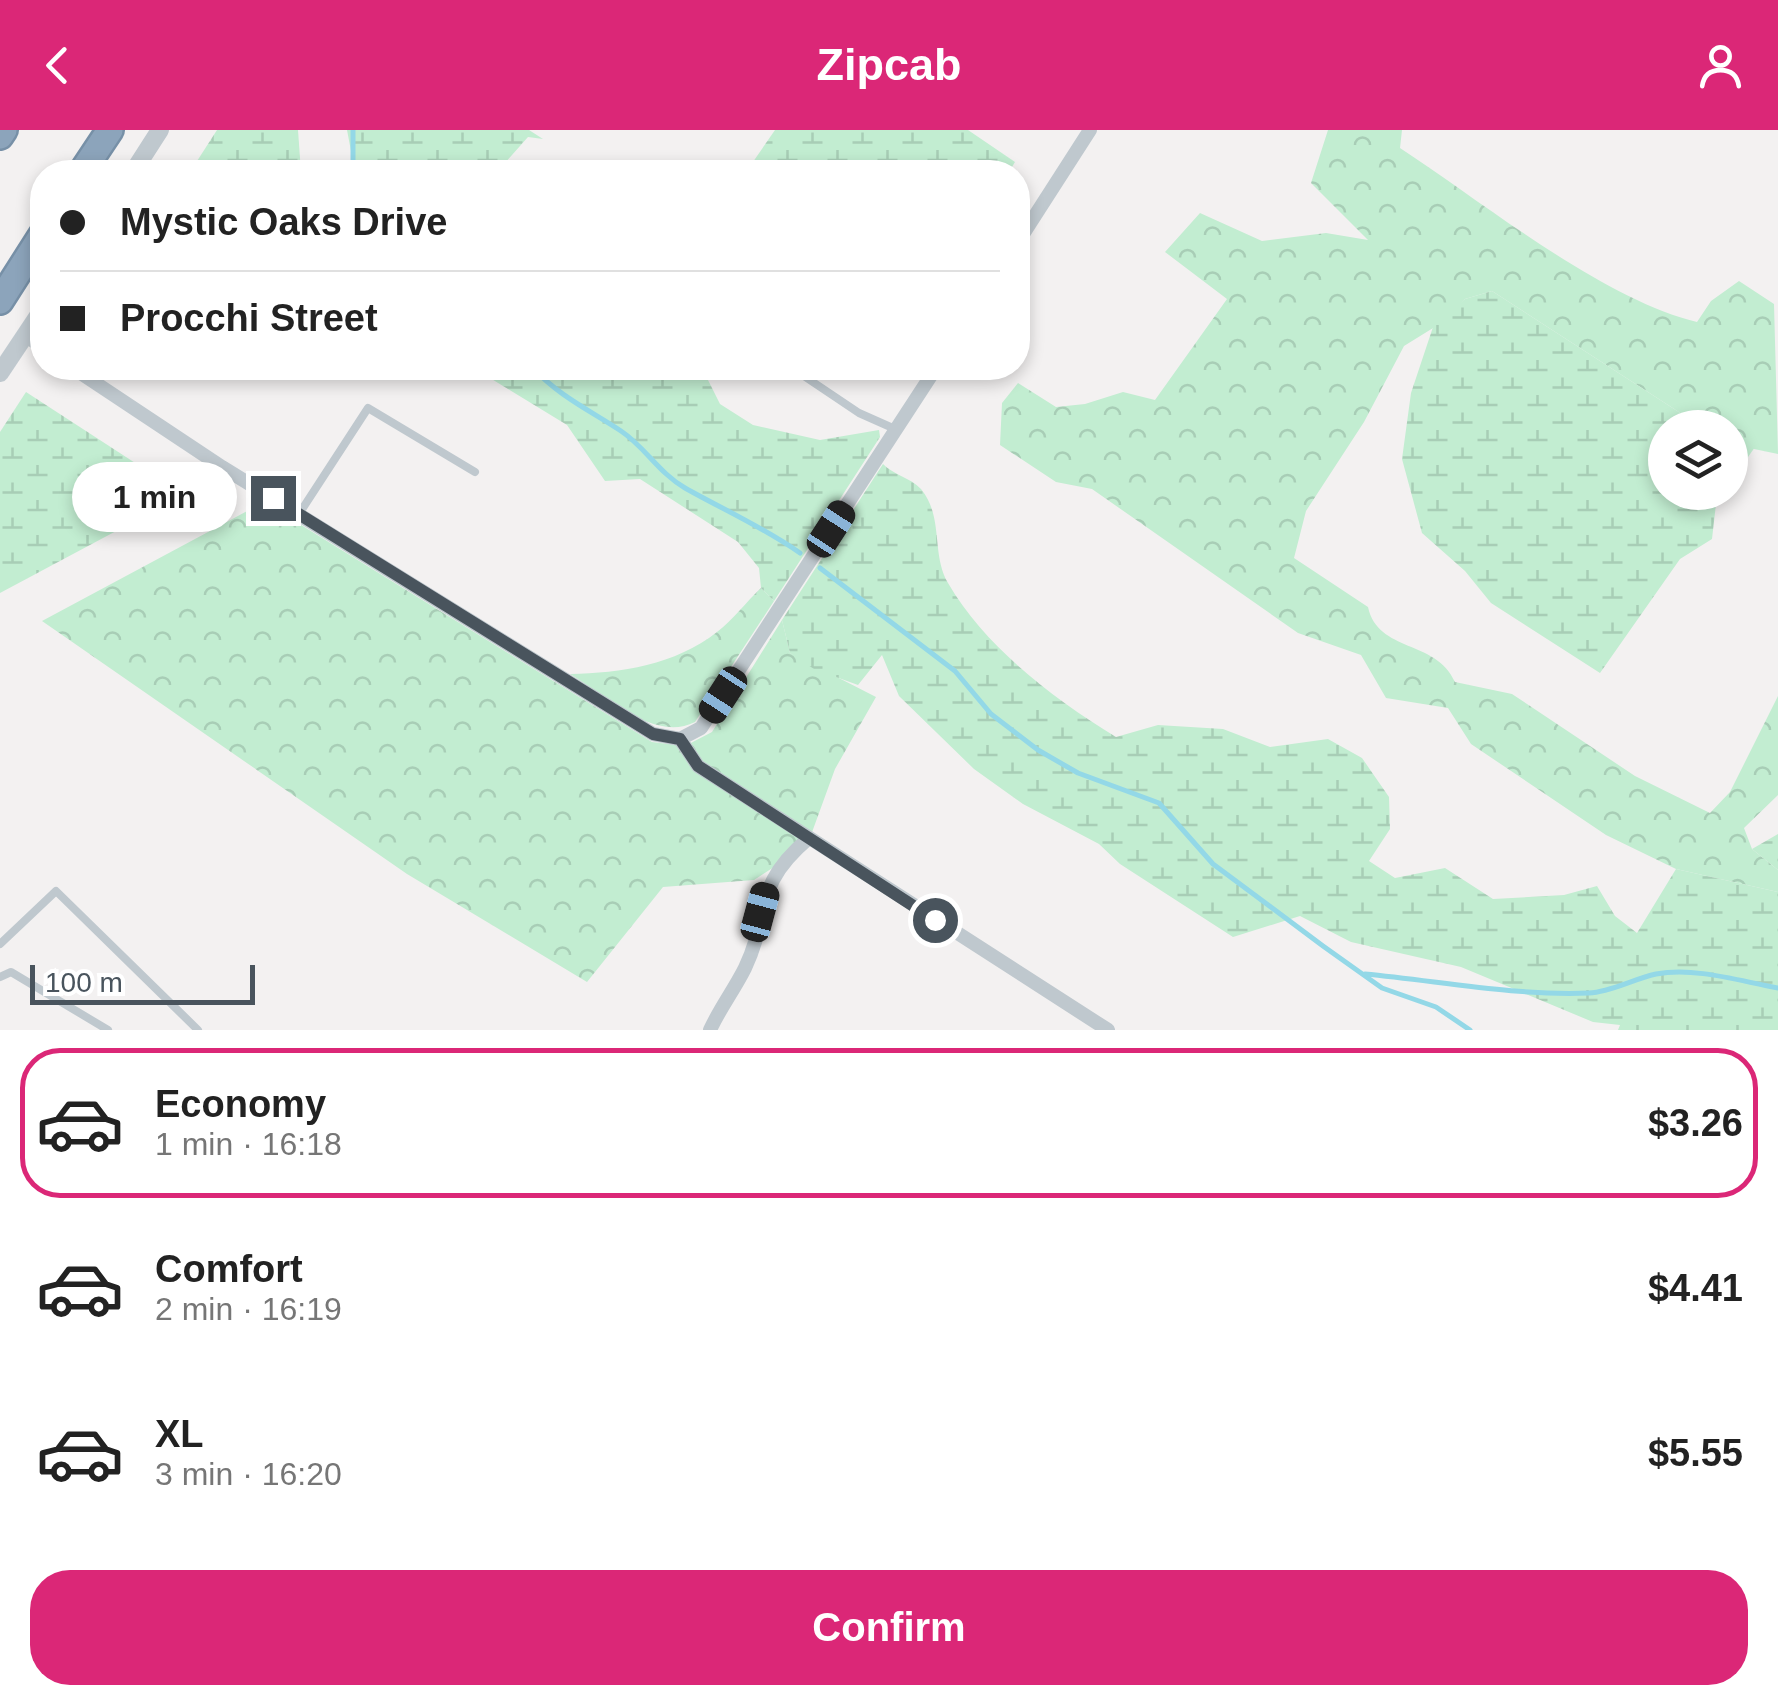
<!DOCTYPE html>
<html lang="en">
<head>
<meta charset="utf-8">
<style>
  :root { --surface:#fff; --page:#f6f6f6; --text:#222; --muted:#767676; --line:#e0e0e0; --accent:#db2777 }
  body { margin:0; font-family:Arial,sans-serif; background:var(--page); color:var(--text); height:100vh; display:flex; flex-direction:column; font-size:38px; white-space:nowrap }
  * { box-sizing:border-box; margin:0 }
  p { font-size:32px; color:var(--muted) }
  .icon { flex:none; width:55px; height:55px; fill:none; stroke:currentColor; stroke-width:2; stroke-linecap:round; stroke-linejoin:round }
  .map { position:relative; height:900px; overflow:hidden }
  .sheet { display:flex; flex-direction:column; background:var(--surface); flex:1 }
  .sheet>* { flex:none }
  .banner { position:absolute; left:30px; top:30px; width:1000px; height:220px; border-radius:40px; box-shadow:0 5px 15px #0003; display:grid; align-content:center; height:220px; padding:0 30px; background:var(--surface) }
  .buttons { position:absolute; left:1648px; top:280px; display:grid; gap:20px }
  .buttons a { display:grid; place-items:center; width:100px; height:100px; border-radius:50%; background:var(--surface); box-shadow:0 5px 15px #0003; font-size:50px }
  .scale { position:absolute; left:30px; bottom:25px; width:225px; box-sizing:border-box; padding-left:10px; border:5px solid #49545d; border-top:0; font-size:28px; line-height:35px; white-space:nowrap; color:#49545d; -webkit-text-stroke:8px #fff; paint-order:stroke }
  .end { position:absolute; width:45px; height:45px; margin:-22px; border:12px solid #49545d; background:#fff; box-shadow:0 0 0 5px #fff }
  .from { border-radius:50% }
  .bubble { position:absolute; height:70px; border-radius:35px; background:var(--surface); box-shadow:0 5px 15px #0003; font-size:32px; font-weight:700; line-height:70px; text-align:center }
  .car { position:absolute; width:30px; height:60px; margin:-30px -15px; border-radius:12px; box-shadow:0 0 8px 2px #0007; background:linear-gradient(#222 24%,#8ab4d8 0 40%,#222 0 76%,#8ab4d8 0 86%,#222 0) }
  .banner b { display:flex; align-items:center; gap:35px; height:95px; font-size:38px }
  .banner b+b { border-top:2px solid var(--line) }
  .banner i { width:25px; height:25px; background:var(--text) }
  ul { padding:18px 0 0; list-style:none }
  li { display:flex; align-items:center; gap:30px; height:150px; margin:0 20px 15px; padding:0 10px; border:5px solid transparent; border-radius:40px }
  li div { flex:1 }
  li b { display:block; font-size:38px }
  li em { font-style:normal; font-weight:700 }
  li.active { border-color:var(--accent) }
  li>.icon { width:90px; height:90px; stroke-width:1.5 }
  .button { display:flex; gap:20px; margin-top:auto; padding:20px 30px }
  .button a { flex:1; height:115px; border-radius:40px; background:var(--accent); color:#fff; font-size:40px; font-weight:700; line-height:115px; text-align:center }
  header { display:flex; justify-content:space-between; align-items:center; height:130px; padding:0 30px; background:var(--accent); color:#fff; font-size:45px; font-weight:700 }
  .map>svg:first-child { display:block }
  .forest { fill:url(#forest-crowns) }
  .wetland { fill:url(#wetland-marsh) }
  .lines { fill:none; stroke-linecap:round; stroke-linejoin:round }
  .stream { stroke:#93d8e7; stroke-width:5 }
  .motorway-casing { stroke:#7790a7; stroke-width:30 }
  .service { stroke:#bfc8ce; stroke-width:8 }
  .minor { stroke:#bfc8ce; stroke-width:14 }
  .tertiary { stroke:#bfc8ce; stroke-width:18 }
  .motorway { stroke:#8ca4bb; stroke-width:25 }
  .route { stroke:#49545d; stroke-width:12 }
</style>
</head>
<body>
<header><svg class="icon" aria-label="back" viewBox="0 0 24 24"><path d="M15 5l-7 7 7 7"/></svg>Zipcab<svg class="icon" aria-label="person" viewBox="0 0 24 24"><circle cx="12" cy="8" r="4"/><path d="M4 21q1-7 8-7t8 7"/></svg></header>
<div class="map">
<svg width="1778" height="900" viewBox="0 0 1778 900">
  <defs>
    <pattern id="forest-crowns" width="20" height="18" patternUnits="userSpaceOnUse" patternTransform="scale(2.5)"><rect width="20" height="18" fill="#c2edd1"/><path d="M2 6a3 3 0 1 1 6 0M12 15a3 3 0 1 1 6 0" fill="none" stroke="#a8cdb6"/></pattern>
    <pattern id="wetland-marsh" width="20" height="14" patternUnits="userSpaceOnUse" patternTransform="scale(2.5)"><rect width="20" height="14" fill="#c2edd1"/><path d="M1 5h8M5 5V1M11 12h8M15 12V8" fill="none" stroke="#a8cdb6"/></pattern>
  </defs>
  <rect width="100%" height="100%" fill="#f3f1f1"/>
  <!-- forest -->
  <g class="forest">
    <path d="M1328 0H1402L1400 18C1484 73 1602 169 1697 192L1711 171 1739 151 1774 174 1778 324 1730 314V298L1702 297 1492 161 1465 169 1446 190 1404 216 1364 292 1306 381 1294 428 1368 477C1378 523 1436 509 1455 552L1512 564 1635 646 1710 683 1730 662 1778 566V665L1744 698 1752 719 1778 740V762L1676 739 1606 705 1471 614 1448 578 1386 568 1361 525 1298 503 1092 359 1056 352 1000 315 1002 273 1018 253 1056 277 1085 274 1123 262 1155 270 1227 169 1165 122 1200 83 1262 111 1326 103 1368 110 1311 53Z"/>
    <polygon points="264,372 652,612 685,616 712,602 782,490 790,523 876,567 835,639 807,716 754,750 663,757 587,852 407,744 42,491"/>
    <path d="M761 458 774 471 695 592C654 613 605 565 570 544 621 543 675 535 717 502 733 490 746 472 761 458Z"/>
  </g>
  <!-- wetland -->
  <g class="wetland">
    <polygon points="217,0 298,0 301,42 190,42"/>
    <polygon points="347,0 529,0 543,9 528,7 497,42 355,42"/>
    <polygon points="775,0 968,0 1015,32 1009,42 746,42"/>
    <polygon points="1492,161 1702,297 1665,298 1665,362 1724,363 1716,374 1712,409 1680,429 1600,543 1491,473 1465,441 1422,403 1402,329 1411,263 1433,197 1465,169"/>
    <polygon points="458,238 702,238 720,274 753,295 820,310 879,300 880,307 774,471 761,458 759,438 738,412 640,349 605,351 567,295 485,245"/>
    <polygon points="26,262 166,353 163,376 0,463 0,302"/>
    <polygon points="1730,314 1755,317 1730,353"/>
    <path d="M883 334C892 344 911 348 921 359 944 387 931 424 948 453 986 518 1053 568 1116 607L1158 595 1223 599 1270 617 1328 609 1362 628 1389 667 1390 699 1369 731 1395 748 1445 738 1493 769 1564 765 1597 756 1615 786 1637 803 1676 739 1778 762V900H1618L1620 895 1593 892 1461 837 1351 812 1300 786 1233 807 1120 734 1099 714 1023 674 974 639 899 566 882 525 858 555 814 539 790 523 782 490Z"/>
    <polygon points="1778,704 1778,740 1752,719"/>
  </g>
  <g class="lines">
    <!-- stream -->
    <g class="stream">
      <polyline points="353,42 353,0"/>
      <path d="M533 238C559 266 589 280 621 301 645 317 659 343 685 358 724 380 763 397 800 423"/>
      <polyline points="820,438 955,541 991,584 1038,620 1078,643 1159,673 1213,734 1323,816 1382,858 1436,877 1470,900"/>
      <path d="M1365 844C1440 851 1513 866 1589 863 1611 862 1633 849 1656 844 1696 837 1739 851 1778 858"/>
    </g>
    <!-- motorway casing -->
    <g class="motorway-casing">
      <g id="motorway">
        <polyline points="0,6 4,0"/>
        <polyline points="82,42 110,0"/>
        <polyline points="0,171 42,105"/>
      </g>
    </g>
    <!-- service -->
    <g class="service">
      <polyline points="792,238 859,283 895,299"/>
      <polyline points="299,384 368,278 475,342"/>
      <polyline points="0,814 56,761 198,900"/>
      <polyline points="0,847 11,842 108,900"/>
    </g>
    <!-- minor -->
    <g class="minor">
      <polyline points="1018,112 1090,0"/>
      <polyline points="25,205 42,217"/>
      <polyline points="73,238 222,337 653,604 680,609 701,598 936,238"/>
      <polyline points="680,609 698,636 1108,900"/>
      <path d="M710 900C720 878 734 860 745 838 772 781 751 757 809 708"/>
    </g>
    <!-- tertiary -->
    <g class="tertiary">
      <polyline points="133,42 160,0"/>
      <polyline points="0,243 42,180"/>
    </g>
    <!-- motorway -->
    <use href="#motorway" class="motorway"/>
  </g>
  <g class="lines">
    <!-- route -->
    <polyline class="route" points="273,368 653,604 680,609 698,636 935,790"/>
  </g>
</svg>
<div class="buttons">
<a><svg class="icon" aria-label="layers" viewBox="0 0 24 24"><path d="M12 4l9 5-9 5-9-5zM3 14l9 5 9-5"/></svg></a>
</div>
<div class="scale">100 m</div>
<i class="end from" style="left:935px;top:790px"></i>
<i class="end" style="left:273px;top:368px"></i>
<div class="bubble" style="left:72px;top:332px;width:165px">1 min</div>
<i class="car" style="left:831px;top:399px;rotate:33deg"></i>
<i class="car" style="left:723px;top:565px;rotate:213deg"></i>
<i class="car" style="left:760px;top:782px;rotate:15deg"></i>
<div class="banner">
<b><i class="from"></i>Mystic Oaks Drive</b>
<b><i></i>Procchi Street</b>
</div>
</div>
<section class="sheet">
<ul>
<li class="active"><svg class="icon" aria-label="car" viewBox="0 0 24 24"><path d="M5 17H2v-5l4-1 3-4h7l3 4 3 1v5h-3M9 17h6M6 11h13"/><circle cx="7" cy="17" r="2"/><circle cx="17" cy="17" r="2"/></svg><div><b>Economy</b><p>1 min · 16:18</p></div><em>$3.26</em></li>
<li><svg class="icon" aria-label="car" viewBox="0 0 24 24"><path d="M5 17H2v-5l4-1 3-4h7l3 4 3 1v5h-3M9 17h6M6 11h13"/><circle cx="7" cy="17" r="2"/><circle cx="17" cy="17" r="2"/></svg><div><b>Comfort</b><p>2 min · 16:19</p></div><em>$4.41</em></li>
<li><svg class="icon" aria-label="car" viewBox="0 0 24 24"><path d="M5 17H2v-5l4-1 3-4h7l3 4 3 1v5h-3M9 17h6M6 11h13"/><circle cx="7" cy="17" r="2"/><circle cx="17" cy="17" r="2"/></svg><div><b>XL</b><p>3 min · 16:20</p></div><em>$5.55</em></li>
</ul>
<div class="button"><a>Confirm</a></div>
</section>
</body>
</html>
